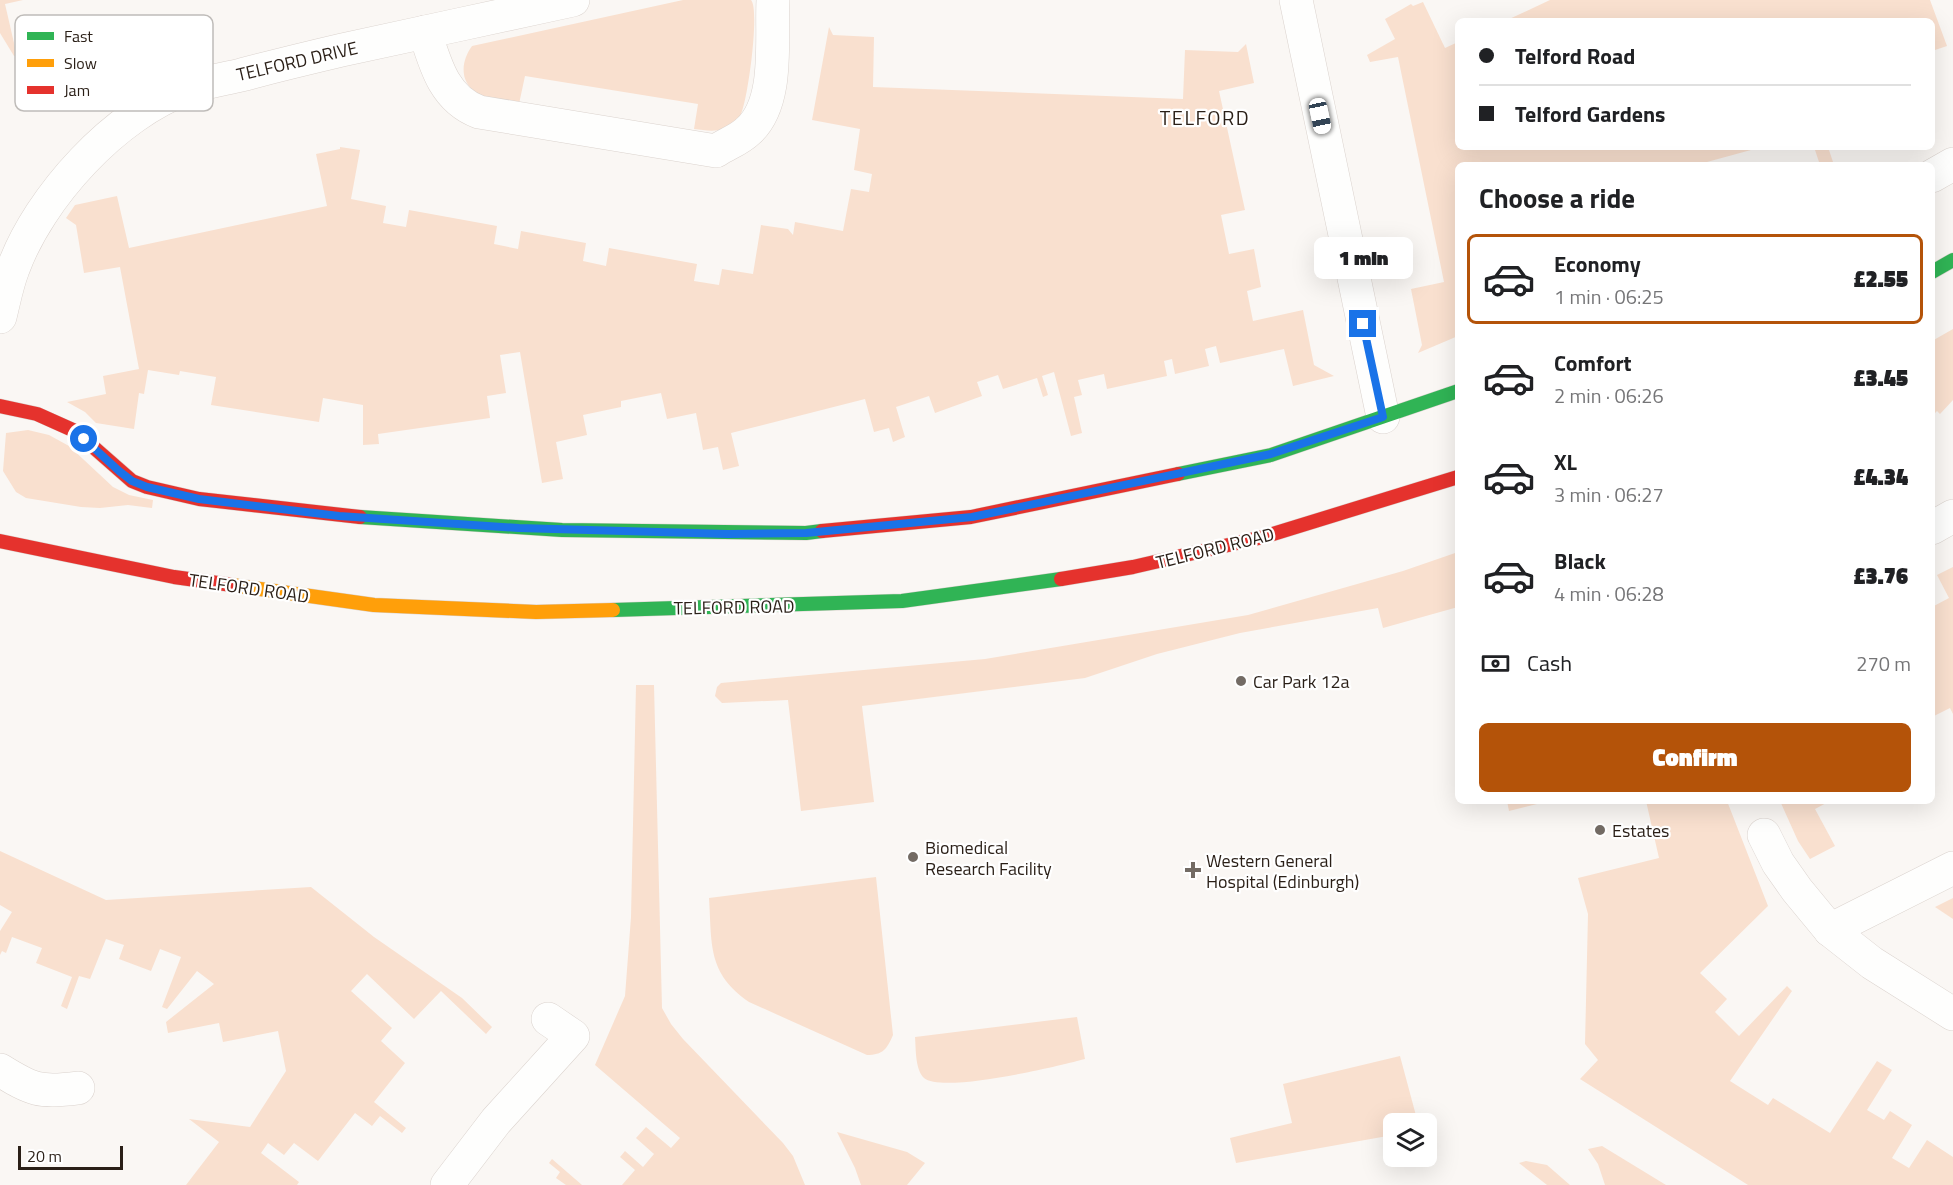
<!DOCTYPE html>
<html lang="en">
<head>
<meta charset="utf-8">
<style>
  :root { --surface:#fff; --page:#f2f2f2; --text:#202124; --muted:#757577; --line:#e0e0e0; --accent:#b45309 }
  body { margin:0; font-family:"Titillium Web",sans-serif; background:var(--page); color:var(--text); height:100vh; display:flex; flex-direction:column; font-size:22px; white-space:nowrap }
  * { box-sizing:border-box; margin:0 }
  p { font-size:20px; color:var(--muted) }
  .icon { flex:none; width:33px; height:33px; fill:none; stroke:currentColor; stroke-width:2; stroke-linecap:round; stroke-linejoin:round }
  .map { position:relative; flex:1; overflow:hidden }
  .sheet { position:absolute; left:1455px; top:162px; width:480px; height:642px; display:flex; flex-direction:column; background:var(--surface); border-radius:9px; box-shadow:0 6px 24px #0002 }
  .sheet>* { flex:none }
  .banner { position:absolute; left:1455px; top:18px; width:480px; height:132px; border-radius:9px; box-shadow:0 6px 24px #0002; display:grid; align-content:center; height:132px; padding:0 24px; background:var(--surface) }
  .controls { position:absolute; left:1383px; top:1113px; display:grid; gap:12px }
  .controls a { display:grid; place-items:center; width:54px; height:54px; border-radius:9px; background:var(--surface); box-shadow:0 6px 24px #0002; font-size:30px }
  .scale { position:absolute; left:18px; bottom:15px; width:105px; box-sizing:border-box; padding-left:6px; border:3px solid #2a1f17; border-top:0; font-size:16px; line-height:21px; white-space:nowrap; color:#2a1f17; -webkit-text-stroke:4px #fff; paint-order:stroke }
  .end { position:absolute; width:27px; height:27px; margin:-14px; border:8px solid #1a73e8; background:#fff; box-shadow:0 0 0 3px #fff }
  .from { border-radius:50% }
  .bubble { position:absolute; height:42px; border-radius:9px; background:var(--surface); box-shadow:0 6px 24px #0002; font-size:20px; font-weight:800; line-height:42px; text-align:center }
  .car { position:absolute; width:18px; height:36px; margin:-18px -9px; border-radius:8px; box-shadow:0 0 4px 2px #0007; background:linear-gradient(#fff 24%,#345 0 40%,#fff 0 76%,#345 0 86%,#fff 0) }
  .banner b { display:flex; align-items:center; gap:21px; height:57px; font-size:22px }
  .banner b+b { border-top:2px solid var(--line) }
  .banner i { width:15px; height:15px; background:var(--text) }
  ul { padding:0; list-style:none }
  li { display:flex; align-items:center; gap:18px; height:90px; margin:0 12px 9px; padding:0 12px; border:3px solid transparent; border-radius:9px }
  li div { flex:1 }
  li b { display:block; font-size:22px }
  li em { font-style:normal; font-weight:800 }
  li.active { border-color:var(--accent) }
  li>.icon { width:54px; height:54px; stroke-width:1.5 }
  h2 { padding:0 24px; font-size:27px; line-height:72px }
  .pay { display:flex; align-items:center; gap:15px; height:66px; padding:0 24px; font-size:22px }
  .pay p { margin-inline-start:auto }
  .action { display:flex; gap:12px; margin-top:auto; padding:12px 24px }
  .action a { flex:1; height:69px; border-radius:9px; background:var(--accent); color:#fff; font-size:24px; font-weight:800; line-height:69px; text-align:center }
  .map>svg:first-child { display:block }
  .green { fill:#f9e0cf }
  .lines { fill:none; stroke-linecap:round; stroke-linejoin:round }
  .street-casing { stroke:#dbd3ce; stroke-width:34 }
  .fast-casing { stroke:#dbd3ce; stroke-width:15 }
  .slow-casing { stroke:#dbd3ce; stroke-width:15 }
  .jam-casing { stroke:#dbd3ce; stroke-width:15 }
  .street { stroke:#fefefd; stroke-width:33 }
  .fast { stroke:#30b455; stroke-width:14 }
  .slow { stroke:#ff9f0a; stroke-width:14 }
  .jam { stroke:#e5322d; stroke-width:14 }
  .route { stroke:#1a73e8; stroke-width:8 }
  .poi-dot { fill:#736b64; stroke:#fff; stroke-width:2 }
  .labels { text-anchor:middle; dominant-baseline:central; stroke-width:4.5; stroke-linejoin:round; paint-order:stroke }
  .street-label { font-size:18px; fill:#2a1f17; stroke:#fff }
  .poi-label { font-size:18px; fill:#2a1f17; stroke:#fff; text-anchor:start }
  .neighbourhood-label { font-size:20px; letter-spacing:1.5px; fill:#2a1f17; stroke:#fff }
  .key { fill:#fff; stroke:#bfbcb9; stroke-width:1.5 }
  .key-label { font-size:16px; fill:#2a1f17 }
</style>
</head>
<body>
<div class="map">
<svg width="1953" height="1185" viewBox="0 0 1953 1185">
  <rect width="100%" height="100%" fill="#faf7f4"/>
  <!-- green -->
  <g class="green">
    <polygon points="0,0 23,0 5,4 17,56 14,56 0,33"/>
    <path d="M683 0H751C760 10 748 96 742 111 741 115 738 120 734 123 722 133 709 131 694 129L698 104 525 76 519 104C507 101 487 101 477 93 459 82 461 61 472 46Z"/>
    <polygon points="1550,0 1930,0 1947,46 1932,51 1932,21 1505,21"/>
    <polygon points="1423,2 1445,48 1458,42 1458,147 1762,147 1696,165 1458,165 1458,336 1418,353 1422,345 1411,289 1444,282 1398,57 1370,62 1367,55 1395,39 1385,19 1411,4 1413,6"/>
    <polygon points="829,27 833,35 874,37 873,87 1183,99 1185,50 1238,52 1246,44 1254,83 1219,91 1245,210 1221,215 1229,254 1254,249 1261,287 1247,291 1253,321 1303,310 1314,365 1334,376 1293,386 1284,349 1220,363 1216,346 1205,349 1209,366 1175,374 1172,359 1164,361 1167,376 1107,389 1104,374 1078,380 1082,395 1074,397 1082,433 1071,436 1054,372 1042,376 1048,395 1043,397 1037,378 1003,389 998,375 977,382 982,396 935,413 929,396 896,407 905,437 893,442 889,428 874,432 865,399 731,433 739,466 723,470 718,447 703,450 696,413 667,419 661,393 621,401 621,407 583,415 587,435 556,442 563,479 542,483 520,352 500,355 506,393 487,396 490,418 378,434 379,444 363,445 363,405 323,398 319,422 211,405 216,377 180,371 179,375 148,370 144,394 139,393 134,429 96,423 85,412 67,402 106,394 103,376 139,369 120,267 84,273 76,225 66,218 75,205 117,196 129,248 327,206 316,154 340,149 340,147 360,150 351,199 386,206 383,223 406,227 409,210 497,226 494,244 518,249 521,231 586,243 583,261 606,266 609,248 697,264 694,281 719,285 722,269 753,274 761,225 788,229 793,235 795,222 843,231 851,189 869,192 872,174 854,170 860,129 812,120"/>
    <polygon points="1814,147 1828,147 1834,165 1820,165"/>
    <polygon points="1953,329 1953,400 1940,414 1937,411 1932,416 1932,341"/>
    <polygon points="28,430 49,435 69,446 113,487 129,495 153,500 152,508 128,505 100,508 81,507 26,498 16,492 3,471 6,433"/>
    <polygon points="1458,552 1458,607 1383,628 1378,608 1240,633 1157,654 1085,678 862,706 874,802 801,811 788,700 722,703 715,696 717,687 721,683 985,659 1248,615 1403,571"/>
    <polygon points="1953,567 1953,714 1950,708 1932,717 1932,607 1949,598 1937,575"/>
    <polygon points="636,685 654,685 662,1008 671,1024 683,1039 783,1143 793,1156 805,1185 622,1185 635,1170 620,1157 625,1151 643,1167 654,1154 636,1138 646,1127 671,1148 680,1138 595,1065 625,996 631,917"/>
    <polygon points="1507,801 1540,801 1541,803 1509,811"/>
    <polygon points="1646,801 1727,801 1768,906 1700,973 1727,999 1715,1012 1739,1036 1787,986 1792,991 1730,1081 1768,1105 1773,1098 1830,1133 1877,1061 1892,1070 1867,1110 1884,1120 1890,1111 1912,1125 1892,1158 1909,1168 1927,1140 1953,1157 1953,1185 1748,1185 1580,1079 1598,1060 1585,1044 1588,914 1578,878 1659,858"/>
    <polygon points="1780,801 1830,801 1815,809 1835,846 1810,859 1798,841"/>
    <polygon points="0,851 106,900 311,887 374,937 462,998 492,1027 486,1034 441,991 414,1019 367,974 351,991 392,1028 381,1041 405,1063 374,1102 406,1128 402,1133 380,1116 372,1126 355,1113 318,1161 294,1143 284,1155 268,1143 261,1153 299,1182 297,1185 186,1185 219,1142 189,1119 250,1127 286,1071 278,1031 223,1042 219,1023 168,1033 166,1022 214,984 197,971 167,1009 162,1007 181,957 160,949 151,971 119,959 124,945 106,939 90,979 79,976 67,1009 61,1006 72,977 36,963 42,948 12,937 6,953 2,951 0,955 0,931 12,912 0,905"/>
    <path d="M876 877 893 1035C887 1049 883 1055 867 1055L749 1002C707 973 712 944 709 898Z"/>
    <polygon points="1953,898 1953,919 1935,907"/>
    <path d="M1077 1017 1085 1059C1059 1066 943 1094 924 1078 915 1069 916 1049 915 1037Z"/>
    <polygon points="1400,1056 1418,1123 1394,1124 1393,1135 1236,1163 1230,1138 1292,1123 1283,1084"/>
    <polygon points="837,1132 907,1152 925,1163 907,1185 861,1185 855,1168"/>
    <polygon points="1602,1146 1666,1185 1605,1185 1598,1164 1588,1149"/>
    <polygon points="552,1159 582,1185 566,1185 556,1178 560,1172 549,1163"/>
    <polygon points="1526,1161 1547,1165 1570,1185 1547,1185 1519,1163"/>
  </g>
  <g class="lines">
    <!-- street casing -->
    <g class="street-casing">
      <g id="street">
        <polyline points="1296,0 1383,417"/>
        <path d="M425 32C435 64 444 99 479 112L716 151C726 144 739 140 748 131 780 103 771 39 773 0"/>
        <polyline points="1932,176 1953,164"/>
        <path d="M0 317C4 301 7 284 13 269 39 197 116 113 188 88 205 82 224 79 241 75 275 66 308 58 342 50 419 33 496 17 573 0"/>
        <polyline points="1932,528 1953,516"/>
        <polyline points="1764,835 1778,863 1797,890 1830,930 1872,963 1953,1014"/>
        <polyline points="1830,930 1953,868"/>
        <path d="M0 1070C32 1090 40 1093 78 1088"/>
        <polyline points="447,1185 496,1121 573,1036 548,1019"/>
      </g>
    </g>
    <!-- fast casing -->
    <g class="fast-casing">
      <g id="fast">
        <polyline points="1932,272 1953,260"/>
        <polyline points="1178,474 1271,455 1458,391"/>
        <polyline points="360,517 562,530 806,533 822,531"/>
        <polyline points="613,610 902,601 1061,579"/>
      </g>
    </g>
    <!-- slow casing -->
    <g class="slow-casing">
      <polyline id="slow" points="232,585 374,605 536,612 613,610"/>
    </g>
    <!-- jam casing -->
    <g class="jam-casing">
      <g id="jam">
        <polyline points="0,406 37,414 75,431 132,481 147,487 199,499 360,517"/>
        <polyline points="822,531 971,517 1178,474"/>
        <polyline points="0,541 174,577 232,585"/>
        <polyline points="1061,579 1133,567 1263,537 1458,477"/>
      </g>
    </g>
    <!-- street -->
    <use href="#street" class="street"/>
    <!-- fast -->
    <use href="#fast" class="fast"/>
    <!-- slow -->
    <use href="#slow" class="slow"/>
    <!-- jam -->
    <use href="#jam" class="jam"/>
  </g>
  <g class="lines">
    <!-- route -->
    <polyline class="route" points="84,439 119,471 132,481 147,487 199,499 339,516 519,528 728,534 806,533 972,517 1271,454 1383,417 1363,324"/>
  </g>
  <!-- markers -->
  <g class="poi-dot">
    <circle cx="1241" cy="681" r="6"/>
    <circle cx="1600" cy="830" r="6"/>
    <circle cx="913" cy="857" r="6"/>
    <path d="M1190 861h6v6h6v6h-6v6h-6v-6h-6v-6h6z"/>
  </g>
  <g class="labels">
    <!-- street labels -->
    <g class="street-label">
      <text transform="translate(297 61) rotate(-13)">TELFORD DRIVE</text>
      <text transform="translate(1215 548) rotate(-14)">TELFORD ROAD</text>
      <text transform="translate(249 588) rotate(8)">TELFORD ROAD</text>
      <text transform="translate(734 607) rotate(-1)">TELFORD ROAD</text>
    </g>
    <!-- poi labels -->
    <g class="poi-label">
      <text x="1253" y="681">Car Park 12a</text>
      <text x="1612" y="830">Estates</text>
      <text x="925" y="847">Biomedical<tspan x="925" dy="21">Research Facility</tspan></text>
      <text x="1206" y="860">Western General<tspan x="1206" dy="21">Hospital (Edinburgh)</tspan></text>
    </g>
    <!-- neighbourhood labels -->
    <g class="neighbourhood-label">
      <text x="1205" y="117">TELFORD</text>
    </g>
  </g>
  <!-- legend -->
  <rect x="15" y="15" width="198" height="96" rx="9" class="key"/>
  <rect x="27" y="32" width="27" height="8" fill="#30b455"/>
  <rect x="27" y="59" width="27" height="8" fill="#ff9f0a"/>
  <rect x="27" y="86" width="27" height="8" fill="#e5322d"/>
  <g class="key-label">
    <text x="64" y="42">Fast</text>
    <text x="64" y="69">Slow</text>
    <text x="64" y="96">Jam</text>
  </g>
</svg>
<div class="controls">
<a><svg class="icon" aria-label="layers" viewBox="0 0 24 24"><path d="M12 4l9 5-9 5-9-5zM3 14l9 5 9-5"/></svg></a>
</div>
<div class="scale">20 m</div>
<i class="end from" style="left:84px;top:439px"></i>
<i class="end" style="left:1363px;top:324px"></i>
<div class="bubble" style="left:1314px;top:237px;width:99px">1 min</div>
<i class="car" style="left:1320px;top:116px;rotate:168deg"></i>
<div class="banner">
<b><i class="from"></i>Telford Road</b>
<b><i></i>Telford Gardens</b>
</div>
<section class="sheet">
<h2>Choose a ride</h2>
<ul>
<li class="active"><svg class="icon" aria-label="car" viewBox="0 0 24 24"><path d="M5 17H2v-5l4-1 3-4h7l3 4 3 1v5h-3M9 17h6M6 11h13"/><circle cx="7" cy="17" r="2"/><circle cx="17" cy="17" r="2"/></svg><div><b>Economy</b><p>1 min · 06:25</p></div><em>£2.55</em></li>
<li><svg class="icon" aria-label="car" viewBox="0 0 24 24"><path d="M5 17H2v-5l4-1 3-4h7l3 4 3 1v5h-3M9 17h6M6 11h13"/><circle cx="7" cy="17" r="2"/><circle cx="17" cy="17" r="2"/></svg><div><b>Comfort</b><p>2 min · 06:26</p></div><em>£3.45</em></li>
<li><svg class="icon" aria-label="car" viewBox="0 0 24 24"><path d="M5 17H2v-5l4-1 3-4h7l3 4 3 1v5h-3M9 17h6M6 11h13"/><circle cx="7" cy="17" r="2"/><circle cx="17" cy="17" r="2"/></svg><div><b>XL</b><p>3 min · 06:27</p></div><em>£4.34</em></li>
<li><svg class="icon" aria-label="car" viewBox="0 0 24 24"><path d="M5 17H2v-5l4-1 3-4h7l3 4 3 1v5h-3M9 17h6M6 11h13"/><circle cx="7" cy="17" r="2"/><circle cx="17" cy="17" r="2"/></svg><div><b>Black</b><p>4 min · 06:28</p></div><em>£3.76</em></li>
</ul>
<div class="pay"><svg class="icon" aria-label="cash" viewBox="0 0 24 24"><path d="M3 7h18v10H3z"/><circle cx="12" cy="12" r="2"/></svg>Cash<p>270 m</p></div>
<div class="action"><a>Confirm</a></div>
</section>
</div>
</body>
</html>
